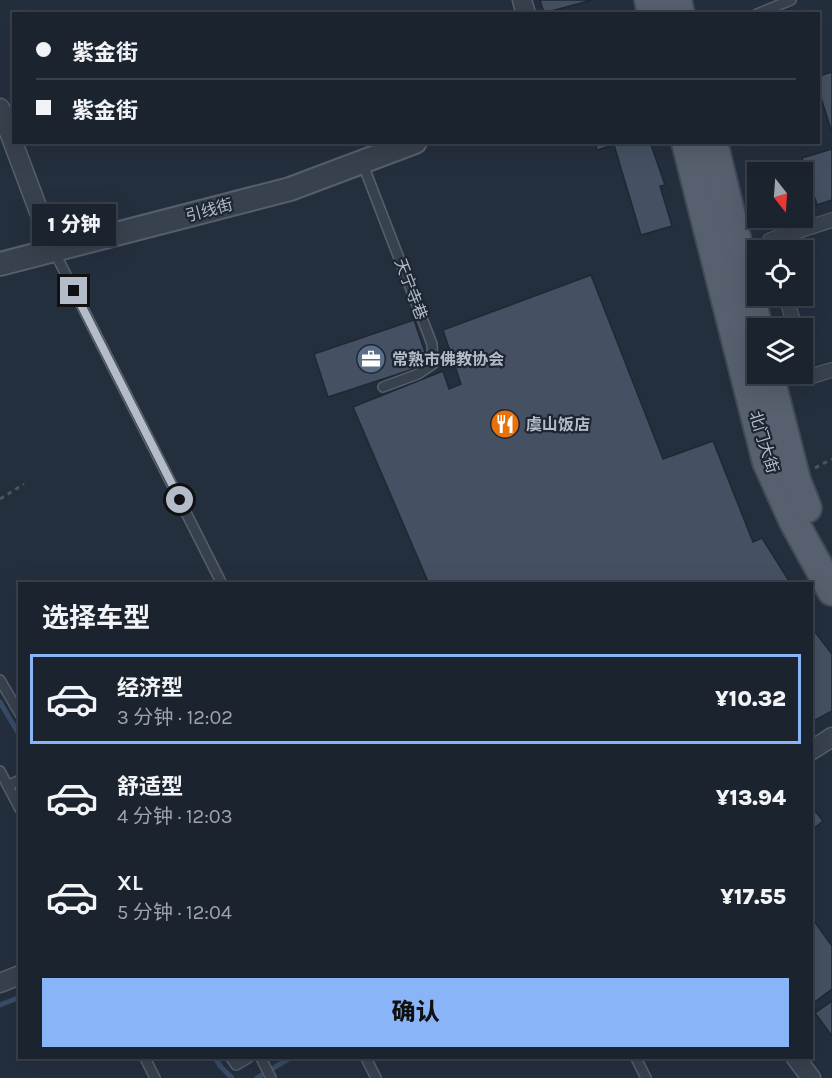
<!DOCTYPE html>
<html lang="zh">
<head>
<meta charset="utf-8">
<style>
  :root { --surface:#1b232e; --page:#242b36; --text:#f1f3f6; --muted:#a0a4aa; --line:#39404a; --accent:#8ab4f8 }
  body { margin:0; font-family:Karla,"Noto Sans SC",sans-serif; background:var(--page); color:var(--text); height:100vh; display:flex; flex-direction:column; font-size:22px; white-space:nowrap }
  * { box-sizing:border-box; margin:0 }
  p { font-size:20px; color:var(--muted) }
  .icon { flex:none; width:33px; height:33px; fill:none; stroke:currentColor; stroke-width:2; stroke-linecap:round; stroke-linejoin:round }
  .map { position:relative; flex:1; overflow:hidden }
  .drawer { position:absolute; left:18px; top:582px; width:795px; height:477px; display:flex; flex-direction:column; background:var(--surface); border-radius:0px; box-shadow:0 6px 24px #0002,0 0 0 2px var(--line) }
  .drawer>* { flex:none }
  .hud { position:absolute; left:12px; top:12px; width:808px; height:132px; border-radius:0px; box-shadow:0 6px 24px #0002,0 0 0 2px var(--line); display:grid; align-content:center; height:132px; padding:0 24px; background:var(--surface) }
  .needle { width:39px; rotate:163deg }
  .buttons { position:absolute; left:747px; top:162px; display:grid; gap:12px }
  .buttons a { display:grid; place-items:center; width:66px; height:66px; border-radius:0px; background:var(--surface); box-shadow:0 6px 24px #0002,0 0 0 2px var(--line); font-size:30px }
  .end { position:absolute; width:27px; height:27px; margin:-14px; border:8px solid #b4bcc9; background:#111; box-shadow:0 0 0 3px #111 }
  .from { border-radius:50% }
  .bubble { position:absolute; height:42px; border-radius:0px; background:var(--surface); box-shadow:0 6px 24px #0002,0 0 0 2px var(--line); font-size:20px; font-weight:800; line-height:42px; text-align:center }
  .hud b { display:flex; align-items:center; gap:21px; height:57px; font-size:22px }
  .hud b+b { border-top:2px solid var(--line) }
  .hud i { width:15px; height:15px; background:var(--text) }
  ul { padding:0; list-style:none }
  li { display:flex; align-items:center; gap:18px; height:90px; margin:0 12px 9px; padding:0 12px; border:3px solid transparent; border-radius:0px }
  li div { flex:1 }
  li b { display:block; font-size:22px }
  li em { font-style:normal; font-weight:800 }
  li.current { border-color:var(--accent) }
  li>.icon { width:54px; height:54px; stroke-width:1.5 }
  h2 { padding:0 24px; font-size:27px; line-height:72px }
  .cta { display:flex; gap:12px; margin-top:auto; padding:12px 24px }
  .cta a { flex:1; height:69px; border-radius:0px; background:var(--accent); color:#111; font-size:24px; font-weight:800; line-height:69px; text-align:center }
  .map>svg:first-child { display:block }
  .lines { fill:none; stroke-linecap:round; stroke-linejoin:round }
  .stream { stroke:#394c67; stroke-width:5 }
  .building { fill:#455162; stroke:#1f2835; stroke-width:1.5 }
  .service-casing { stroke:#565f6c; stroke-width:12 }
  .pedestrian-casing { stroke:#565f6c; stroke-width:16 }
  .minor-casing { stroke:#565f6c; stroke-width:21 }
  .tertiary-casing { stroke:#565f6c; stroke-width:26 }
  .primary-casing { stroke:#414a57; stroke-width:32 }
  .path { stroke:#44595c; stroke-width:3; stroke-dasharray:4.5 4.5; stroke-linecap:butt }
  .service { stroke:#38414e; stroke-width:9 }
  .pedestrian { stroke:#38414e; stroke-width:14 }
  .minor { stroke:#38414e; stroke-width:18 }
  .tertiary { stroke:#38414e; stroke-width:22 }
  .primary { stroke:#56606e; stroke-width:28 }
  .route { stroke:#b4bcc9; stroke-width:8 }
  .labels { text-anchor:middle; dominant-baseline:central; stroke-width:4.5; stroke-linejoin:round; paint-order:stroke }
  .street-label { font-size:16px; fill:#b4bcc9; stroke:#1d2633 }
  .poi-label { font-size:16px; font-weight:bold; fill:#b4bcc9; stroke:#1d2633; text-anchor:start }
</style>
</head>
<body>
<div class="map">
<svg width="832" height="1078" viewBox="0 0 832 1078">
  <rect width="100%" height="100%" fill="#242f3e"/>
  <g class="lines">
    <!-- stream -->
    <g class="stream">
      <polyline points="0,702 20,736"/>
      <polyline points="0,1005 20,997"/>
      <polyline points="215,1058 221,1067 232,1078"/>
      <polyline points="257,1078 290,1058"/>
    </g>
  </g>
  <!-- building -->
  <g class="building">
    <polygon points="540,0 592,0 544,13"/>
    <polygon points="832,72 832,133 819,91 819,76"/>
    <polygon points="595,142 650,142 665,185 660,186 672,226 641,235 614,145 597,150"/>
    <polygon points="832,149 832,200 817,205 802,158"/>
    <polygon points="591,275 663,459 713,441 753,542 762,538 791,584 429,584 353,407 443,371 449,389 461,384 443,330"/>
    <polygon points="414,320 429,364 328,397 314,354"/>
    <polygon points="812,628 832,654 832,711 812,722"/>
    <polygon points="812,807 823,821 812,830"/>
    <polygon points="812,918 832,946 832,989 812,1004"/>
    <polygon points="832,1001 832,1036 815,1013"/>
  </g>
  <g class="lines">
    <!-- service casing -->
    <g class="service-casing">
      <g id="service">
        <polyline points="757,14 791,0"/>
        <polyline points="362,162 432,344 433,364 418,374 383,387"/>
        <polyline points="54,251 222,584"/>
        <polyline points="0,680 20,714"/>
        <polyline points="0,771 20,809"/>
        <polyline points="9,785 20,780"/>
        <polyline points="145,1058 155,1078"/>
        <polyline points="231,1058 236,1065 248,1058"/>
        <polyline points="261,1058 271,1078"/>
        <polyline points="366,1058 376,1078"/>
        <polyline points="636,1058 646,1078"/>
      </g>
    </g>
    <!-- pedestrian casing -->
    <g class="pedestrian-casing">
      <g id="pedestrian">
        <polyline points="773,250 770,240 832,220"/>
        <polyline points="786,296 795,328"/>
        <polyline points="802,354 809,377 832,370"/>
      </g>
    </g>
    <!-- minor casing -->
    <g class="minor-casing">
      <g id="minor">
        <polyline points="522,0 526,14"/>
        <polyline points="0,108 53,249"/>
        <polyline points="812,750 832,737"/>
        <polyline points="0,983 20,975"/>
        <polyline points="796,1058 811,1078"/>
      </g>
    </g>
    <!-- tertiary casing -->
    <g class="tertiary-casing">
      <polyline id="tertiary" points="0,264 290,189 415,142"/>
    </g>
    <!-- primary casing -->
    <g class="primary-casing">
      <g id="primary">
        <polyline points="649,0 652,14"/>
        <polyline points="677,0 680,14"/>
        <polyline points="686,142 767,462 794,522 832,591"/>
        <polyline points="713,142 758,328"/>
        <polyline points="769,374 796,480 807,508"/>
      </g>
    </g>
    <!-- path -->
    <g class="path">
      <polyline points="815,468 832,459"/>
      <polyline points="0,499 24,484"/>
    </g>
    <!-- service -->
    <use href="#service" class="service"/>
    <!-- pedestrian -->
    <use href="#pedestrian" class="pedestrian"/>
    <!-- minor -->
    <use href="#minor" class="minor"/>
    <!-- tertiary -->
    <use href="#tertiary" class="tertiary"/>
    <!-- primary -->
    <use href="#primary" class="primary"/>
  </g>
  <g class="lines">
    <!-- route -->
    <polyline class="route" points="74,291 180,500"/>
  </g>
  <!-- icons -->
  <defs>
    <g id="office-disc" transform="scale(1.5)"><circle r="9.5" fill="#5c6f8a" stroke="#1d2633"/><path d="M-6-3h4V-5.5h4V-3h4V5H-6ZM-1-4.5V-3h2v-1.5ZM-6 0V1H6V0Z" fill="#fff"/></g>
    <g id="restaurant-disc" transform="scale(1.5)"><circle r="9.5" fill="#e8710a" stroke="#1d2633"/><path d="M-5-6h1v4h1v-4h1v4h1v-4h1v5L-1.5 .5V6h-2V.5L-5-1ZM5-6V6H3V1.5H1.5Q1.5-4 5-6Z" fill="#fff"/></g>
  </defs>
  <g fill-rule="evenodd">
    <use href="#office-disc" x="371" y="359"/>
    <use href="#restaurant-disc" x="505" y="424"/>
  </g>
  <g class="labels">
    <!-- street labels -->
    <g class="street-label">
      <text transform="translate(209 210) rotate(-15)">引线街</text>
      <text transform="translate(411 289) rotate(69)">天宁寺巷</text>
      <text transform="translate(764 442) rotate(73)">北门大街</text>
    </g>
    <!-- poi labels -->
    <g class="poi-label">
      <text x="392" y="359">常熟市佛教协会</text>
      <text x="526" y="424">虞山饭店</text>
    </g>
  </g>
</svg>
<div class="buttons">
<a><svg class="needle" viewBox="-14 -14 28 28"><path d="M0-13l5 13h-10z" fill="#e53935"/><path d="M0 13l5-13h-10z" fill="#a0a4aa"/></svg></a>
<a><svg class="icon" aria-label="locate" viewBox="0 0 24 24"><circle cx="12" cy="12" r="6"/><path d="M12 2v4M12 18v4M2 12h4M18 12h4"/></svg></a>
<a><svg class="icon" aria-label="layers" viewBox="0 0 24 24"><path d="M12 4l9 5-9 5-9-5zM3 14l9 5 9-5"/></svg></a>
</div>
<i class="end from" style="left:180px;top:500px"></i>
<i class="end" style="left:74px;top:291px"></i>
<div class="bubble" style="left:32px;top:204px;width:84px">1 分钟</div>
<div class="hud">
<b><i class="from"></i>紫金街</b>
<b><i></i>紫金街</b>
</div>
<section class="drawer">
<h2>选择车型</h2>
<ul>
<li class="current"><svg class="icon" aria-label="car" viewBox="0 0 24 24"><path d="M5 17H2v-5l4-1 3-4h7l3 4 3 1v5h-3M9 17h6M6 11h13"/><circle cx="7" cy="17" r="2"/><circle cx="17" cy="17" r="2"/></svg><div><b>经济型</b><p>3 分钟 · 12:02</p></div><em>¥10.32</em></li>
<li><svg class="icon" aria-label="car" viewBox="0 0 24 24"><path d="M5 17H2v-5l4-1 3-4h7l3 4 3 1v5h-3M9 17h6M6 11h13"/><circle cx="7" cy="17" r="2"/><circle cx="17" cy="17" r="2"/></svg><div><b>舒适型</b><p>4 分钟 · 12:03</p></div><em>¥13.94</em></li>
<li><svg class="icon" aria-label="car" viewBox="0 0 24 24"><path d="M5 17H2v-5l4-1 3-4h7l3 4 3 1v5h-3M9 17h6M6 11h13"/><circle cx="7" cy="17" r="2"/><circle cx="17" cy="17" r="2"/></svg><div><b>XL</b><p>5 分钟 · 12:04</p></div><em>¥17.55</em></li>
</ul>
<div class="cta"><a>确认</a></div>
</section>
</div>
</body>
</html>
